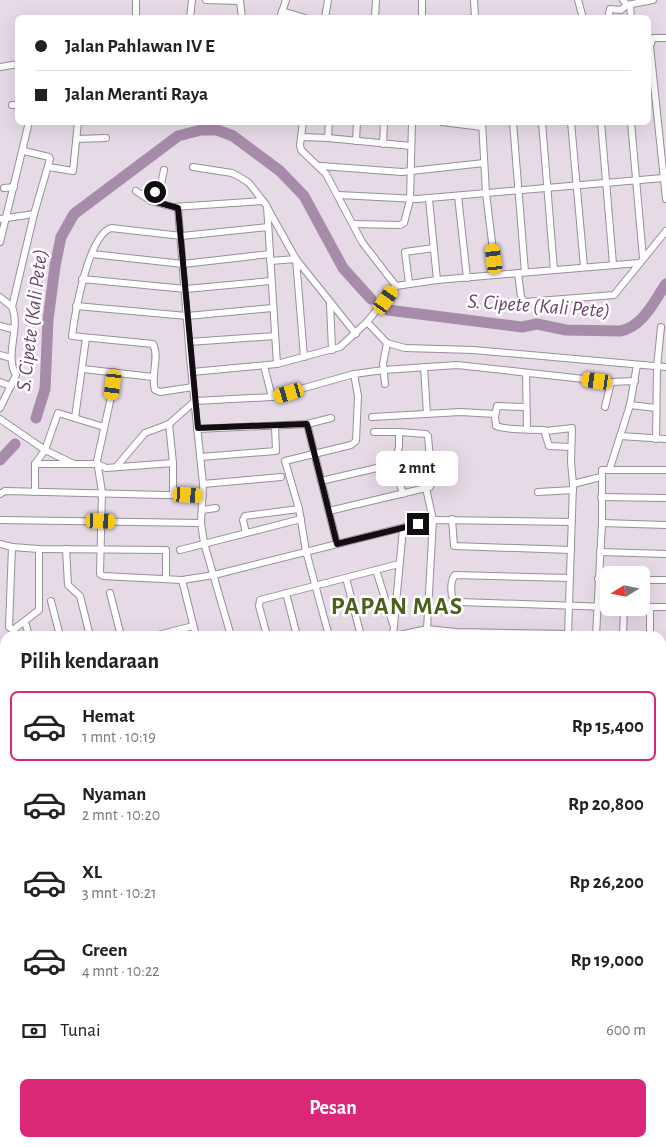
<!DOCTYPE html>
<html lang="id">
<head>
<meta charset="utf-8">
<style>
  :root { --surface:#fff; --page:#f2f2f2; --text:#222; --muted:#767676; --line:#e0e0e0; --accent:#db2777 }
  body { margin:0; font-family:"Alegreya Sans",sans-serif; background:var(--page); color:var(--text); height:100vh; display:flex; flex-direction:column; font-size:19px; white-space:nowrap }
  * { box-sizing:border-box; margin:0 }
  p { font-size:16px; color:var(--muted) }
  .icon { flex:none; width:28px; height:28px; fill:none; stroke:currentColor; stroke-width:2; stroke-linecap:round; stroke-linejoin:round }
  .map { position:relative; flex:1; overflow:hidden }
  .sheet { position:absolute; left:0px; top:631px; width:666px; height:516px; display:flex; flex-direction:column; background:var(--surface); border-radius:15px 15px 0 0; box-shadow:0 5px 20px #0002 }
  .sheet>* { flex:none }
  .guide { position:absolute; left:15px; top:15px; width:636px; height:110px; border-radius:8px; box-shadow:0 5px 20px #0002; display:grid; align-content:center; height:110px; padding:0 20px; background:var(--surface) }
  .needle { width:32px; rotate:260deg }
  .tools { position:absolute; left:600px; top:566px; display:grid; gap:10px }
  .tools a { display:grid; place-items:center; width:50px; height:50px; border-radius:8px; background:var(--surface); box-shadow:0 5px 20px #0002; font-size:25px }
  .end { position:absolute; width:22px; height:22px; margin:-11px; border:6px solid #110d11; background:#fff; box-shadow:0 0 0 2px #fff }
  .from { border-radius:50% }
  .bubble { position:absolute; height:35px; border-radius:8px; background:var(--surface); box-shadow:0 5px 20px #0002; font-size:16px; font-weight:700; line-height:35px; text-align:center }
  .car { position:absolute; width:15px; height:30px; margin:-15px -8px; border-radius:6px; box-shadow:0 0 4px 1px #0007; background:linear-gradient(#f5c518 24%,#345 0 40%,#f5c518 0 76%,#345 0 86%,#f5c518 0) }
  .guide b { display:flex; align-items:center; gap:18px; height:48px; font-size:19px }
  .guide b+b { border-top:1px solid var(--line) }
  .guide i { width:12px; height:12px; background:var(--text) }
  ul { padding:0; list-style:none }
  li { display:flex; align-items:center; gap:15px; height:70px; margin:0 10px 8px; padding:0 10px; border:2px solid transparent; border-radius:8px }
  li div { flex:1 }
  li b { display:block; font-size:19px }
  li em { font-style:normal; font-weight:700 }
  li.active { border-color:var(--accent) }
  li>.icon { width:45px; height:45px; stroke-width:1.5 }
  h2 { padding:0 20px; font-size:22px; line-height:60px }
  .pay { display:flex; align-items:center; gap:12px; height:55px; padding:0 20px; font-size:19px }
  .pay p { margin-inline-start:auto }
  .primary-button { display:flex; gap:10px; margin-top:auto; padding:10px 20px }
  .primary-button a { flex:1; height:58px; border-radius:8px; background:var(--accent); color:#fff; font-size:20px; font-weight:700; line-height:58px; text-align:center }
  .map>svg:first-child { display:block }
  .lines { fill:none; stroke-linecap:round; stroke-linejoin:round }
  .river { stroke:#a78caa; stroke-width:11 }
  .street-casing { stroke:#998e9a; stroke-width:8 }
  .street { stroke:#fff; stroke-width:6 }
  .route { stroke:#110d11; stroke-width:6 }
  .labels { text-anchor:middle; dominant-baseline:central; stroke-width:5; stroke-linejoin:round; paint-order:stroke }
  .water-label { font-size:21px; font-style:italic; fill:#6a436e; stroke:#fff }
  .district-label { font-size:25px; font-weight:bold; letter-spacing:1px; fill:#4a611a; stroke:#fff }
</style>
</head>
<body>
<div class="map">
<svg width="666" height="1147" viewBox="0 0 666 1147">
  <rect width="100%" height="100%" fill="#e6dae7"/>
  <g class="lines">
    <!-- river -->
    <g class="river">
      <path d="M388 310 522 327 537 324 566 330 620 331C643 327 654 301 666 284"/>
      <polyline points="36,418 45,389 48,320 55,266 61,237 74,214 178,136 201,130 217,130 233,136 280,171 304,196 343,268 371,299"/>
      <polyline points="0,460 15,444"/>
    </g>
    <!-- street casing -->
    <g class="street-casing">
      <g id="street">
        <polyline points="206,0 240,1 242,18"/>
        <polyline points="474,0 475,18"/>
        <polyline points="578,0 583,18"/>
        <polyline points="623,0 627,5 653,0"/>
        <polyline points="630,5 631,18"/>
        <polyline points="282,11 305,18"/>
        <polyline points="136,18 136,0"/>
        <polyline points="190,18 192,0"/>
        <polyline points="280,18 286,0"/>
        <polyline points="325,18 328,0"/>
        <polyline points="375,18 376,0"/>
        <polyline points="422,18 422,0"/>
        <polyline points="608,18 610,9 621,10 627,5"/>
        <polyline points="666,38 653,38 650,46 666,199"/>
        <polyline points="0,67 18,64"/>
        <polyline points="12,105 18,105"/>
        <polyline points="303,122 300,145 301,150 326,174 362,242 396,286"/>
        <polyline points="442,122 482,127"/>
        <polyline points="482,122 486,193 496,275"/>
        <polyline points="513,122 525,272"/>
        <polyline points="542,122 554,270"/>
        <polyline points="571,122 584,267"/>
        <polyline points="601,122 613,264"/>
        <polyline points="631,122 643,258"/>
        <polyline points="302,137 328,138 411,146"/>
        <polyline points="328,138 329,122"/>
        <polyline points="77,139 106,138"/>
        <polyline points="356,141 357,122"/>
        <polyline points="383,144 384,122"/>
        <polyline points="321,166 402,172 484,163"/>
        <polyline points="49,167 73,171 78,122"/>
        <polyline points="193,167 232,173 240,177 249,183 267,206 277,364"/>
        <polyline points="4,188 14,187"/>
        <polyline points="136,191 151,201 173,207 263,201"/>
        <polyline points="339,195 417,199 663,178"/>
        <polyline points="458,196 467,278"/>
        <polyline points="429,199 437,280"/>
        <polyline points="151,201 161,184 164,170"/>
        <polyline points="178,208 190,358 203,484 201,523 204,543 231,636"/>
        <polyline points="268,209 296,259 356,334"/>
        <polyline points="0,219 34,214"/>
        <polyline points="353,224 400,225 404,223 410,200 412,122"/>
        <polyline points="0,242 29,122"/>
        <polyline points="92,254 183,264 270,254"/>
        <polyline points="270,261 296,259 304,357"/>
        <polyline points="518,273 521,297 525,302 614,295 666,231"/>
        <polyline points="82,279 186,289 271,281"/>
        <polyline points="409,283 405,252 434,248"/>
        <polyline points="0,297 12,307"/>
        <polyline points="330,304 332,350"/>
        <polyline points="76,306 187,316 272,308"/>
        <polyline points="367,322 387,343 405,348 473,350 666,367"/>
        <polyline points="0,326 13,329"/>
        <polyline points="189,342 275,336"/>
        <polyline points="0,355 11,358"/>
        <polyline points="264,366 272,397"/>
        <polyline points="424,367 427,414"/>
        <polyline points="83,369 153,377"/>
        <polyline points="114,372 111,397 97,461 102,492 100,574 103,576 182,580"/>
        <polyline points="192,372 277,364 340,347 367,322 396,286 437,280 639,263"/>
        <polyline points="526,373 527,428"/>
        <polyline points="0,382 11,386"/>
        <polyline points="385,384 383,364 387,343"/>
        <path d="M193 387 160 392 155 390C150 376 160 357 153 344L72 336C75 313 88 236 111 228L182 236 268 227"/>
        <polyline points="630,405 656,408"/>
        <path d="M526 407 497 406 495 417 496 426C511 431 530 429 544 430L549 446 571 447"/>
        <polyline points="605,407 611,382"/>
        <path d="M0 408 16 375C4 355 21 328 12 307L34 214 50 159 49 157 24 151"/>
        <polyline points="372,417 461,412 495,414"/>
        <polyline points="75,418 86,338"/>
        <polyline points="0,419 45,450 74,464"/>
        <polyline points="169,424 173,463 173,494"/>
        <polyline points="307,424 331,418"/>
        <polyline points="197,429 307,424 337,544"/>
        <polyline points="546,431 572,428 571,462 573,484"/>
        <polyline points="374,432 399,432"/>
        <polyline points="620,436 666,439"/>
        <polyline points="656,439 657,367 661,327"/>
        <polyline points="200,457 276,451 275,426"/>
        <polyline points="35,464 98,464 106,468 173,463"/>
        <polyline points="394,464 403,494"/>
        <polyline points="116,467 145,433 169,424 195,401 272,397 354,374 384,370 457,365 611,382 635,381"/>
        <polyline points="610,468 630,405 637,365"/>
        <polyline points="321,481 394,464 399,447 399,432 426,434 428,436 432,482 430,487 329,511"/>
        <polyline points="203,484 281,477"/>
        <polyline points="35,492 35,464 45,450 58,413 104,427"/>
        <polyline points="538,492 573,490"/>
        <polyline points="0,494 5,491 203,496"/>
        <polyline points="601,497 666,498"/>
        <polyline points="202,510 216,508"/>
        <polyline points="452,519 454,546 571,550"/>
        <polyline points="0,520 201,523"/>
        <polyline points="602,523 666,525"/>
        <polyline points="246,533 243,520 245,516 299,509"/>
        <polyline points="0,544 12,547 39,549 166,550 166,578"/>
        <polyline points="12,547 9,627 13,630 39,610 39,549"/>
        <polyline points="66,549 68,585 80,596 90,636"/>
        <polyline points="180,550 301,519"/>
        <polyline points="600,552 666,554"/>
        <polyline points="376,570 393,624"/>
        <polyline points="346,578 361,636"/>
        <path d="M570 578 455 575C450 581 450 596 455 602H460L609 607"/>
        <polyline points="598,579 609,579"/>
        <polyline points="641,580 666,580"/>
        <polyline points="110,593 121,636"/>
        <polyline points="286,593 297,636"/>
        <polyline points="51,601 60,636"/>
        <polyline points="641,607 666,607"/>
        <polyline points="26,625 29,636"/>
        <polyline points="427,629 456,632 568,634"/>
        <polyline points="154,636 193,626"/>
        <polyline points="196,636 182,580 214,575 433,520 571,522"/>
        <polyline points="267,636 259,606 260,600 399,564"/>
        <polyline points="329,636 306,551 299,509 285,461 351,445 356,441 358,396 354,374"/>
        <polyline points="393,636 403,528"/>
        <polyline points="395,636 427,629 433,520 426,488"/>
        <polyline points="568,636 573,484 601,477"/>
        <polyline points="596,636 602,523 602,470 666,470"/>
        <polyline points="623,636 624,608"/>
        <polyline points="650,636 650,607"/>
        <polyline points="3,664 5,671"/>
        <polyline points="0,764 2,773"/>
        <polyline points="0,781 5,779"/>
        <polyline points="665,793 662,684 666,682"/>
        <polyline points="661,794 666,831"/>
        <polyline points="0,815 5,814"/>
        <polyline points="661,859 666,859"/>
        <polyline points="661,887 666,887"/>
        <polyline points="0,904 5,905"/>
        <polyline points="661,919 665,919"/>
        <polyline points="0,921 5,921"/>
        <polyline points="0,977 5,977"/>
        <polyline points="0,1007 5,1007"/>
        <polyline points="661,1026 666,1026"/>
        <polyline points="661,1100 666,1099"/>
        <polyline points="0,1118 5,1118"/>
        <polyline points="10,1142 10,1147"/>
        <polyline points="95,1142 99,1147"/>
        <polyline points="372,1142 374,1147"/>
        <polyline points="121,1147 121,1142"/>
        <polyline points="298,1147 313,1142"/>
        <polyline points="479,1147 496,1142"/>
      </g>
    </g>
    <!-- street -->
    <use href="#street" class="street"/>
  </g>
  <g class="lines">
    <!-- route -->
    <polyline class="route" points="155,192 152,201 178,208 198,428 307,424 337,544 418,524"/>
  </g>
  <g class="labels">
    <!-- water labels -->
    <g class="water-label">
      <text transform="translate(539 306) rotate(4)">S. Cipete (Kali Pete)</text>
      <text transform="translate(32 320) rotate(-83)">S. Cipete (Kali Pete)</text>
    </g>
    <!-- district labels -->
    <g class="district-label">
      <text x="397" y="606">PAPAN MAS</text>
    </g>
  </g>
</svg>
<div class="tools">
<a><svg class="needle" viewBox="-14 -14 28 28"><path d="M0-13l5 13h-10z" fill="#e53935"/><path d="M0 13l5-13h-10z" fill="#767676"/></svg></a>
</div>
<i class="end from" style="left:155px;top:192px"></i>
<i class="end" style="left:418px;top:524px"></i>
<div class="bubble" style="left:376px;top:451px;width:82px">2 mnt</div>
<i class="car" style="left:494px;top:259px;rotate:353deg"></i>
<i class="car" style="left:386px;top:300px;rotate:35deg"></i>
<i class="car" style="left:597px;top:381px;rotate:278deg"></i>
<i class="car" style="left:113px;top:385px;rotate:187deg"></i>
<i class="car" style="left:289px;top:393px;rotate:254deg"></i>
<i class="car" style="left:188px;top:495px;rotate:93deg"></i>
<i class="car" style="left:101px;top:521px;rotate:92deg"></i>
<div class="guide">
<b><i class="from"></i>Jalan Pahlawan IV E</b>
<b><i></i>Jalan Meranti Raya</b>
</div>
<section class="sheet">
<h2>Pilih kendaraan</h2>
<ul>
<li class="active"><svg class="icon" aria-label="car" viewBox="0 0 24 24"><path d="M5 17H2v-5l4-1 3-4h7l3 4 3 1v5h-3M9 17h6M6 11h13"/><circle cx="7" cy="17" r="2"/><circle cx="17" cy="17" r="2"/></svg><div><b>Hemat</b><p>1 mnt · 10:19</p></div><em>Rp 15,400</em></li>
<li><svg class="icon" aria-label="car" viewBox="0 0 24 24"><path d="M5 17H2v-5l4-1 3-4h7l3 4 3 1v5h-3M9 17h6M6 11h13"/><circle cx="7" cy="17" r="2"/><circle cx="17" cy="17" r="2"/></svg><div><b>Nyaman</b><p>2 mnt · 10:20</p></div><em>Rp 20,800</em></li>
<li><svg class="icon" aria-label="car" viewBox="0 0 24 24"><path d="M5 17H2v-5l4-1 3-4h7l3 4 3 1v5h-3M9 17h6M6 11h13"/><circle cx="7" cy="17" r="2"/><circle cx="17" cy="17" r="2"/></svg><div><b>XL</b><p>3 mnt · 10:21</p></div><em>Rp 26,200</em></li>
<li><svg class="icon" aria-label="car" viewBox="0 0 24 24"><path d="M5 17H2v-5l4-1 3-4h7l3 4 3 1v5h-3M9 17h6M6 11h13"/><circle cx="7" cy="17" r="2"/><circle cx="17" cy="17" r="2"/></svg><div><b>Green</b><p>4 mnt · 10:22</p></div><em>Rp 19,000</em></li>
</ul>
<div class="pay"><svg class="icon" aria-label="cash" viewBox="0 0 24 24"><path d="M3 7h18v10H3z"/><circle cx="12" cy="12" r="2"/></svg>Tunai<p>600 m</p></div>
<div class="primary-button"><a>Pesan</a></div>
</section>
</div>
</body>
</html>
